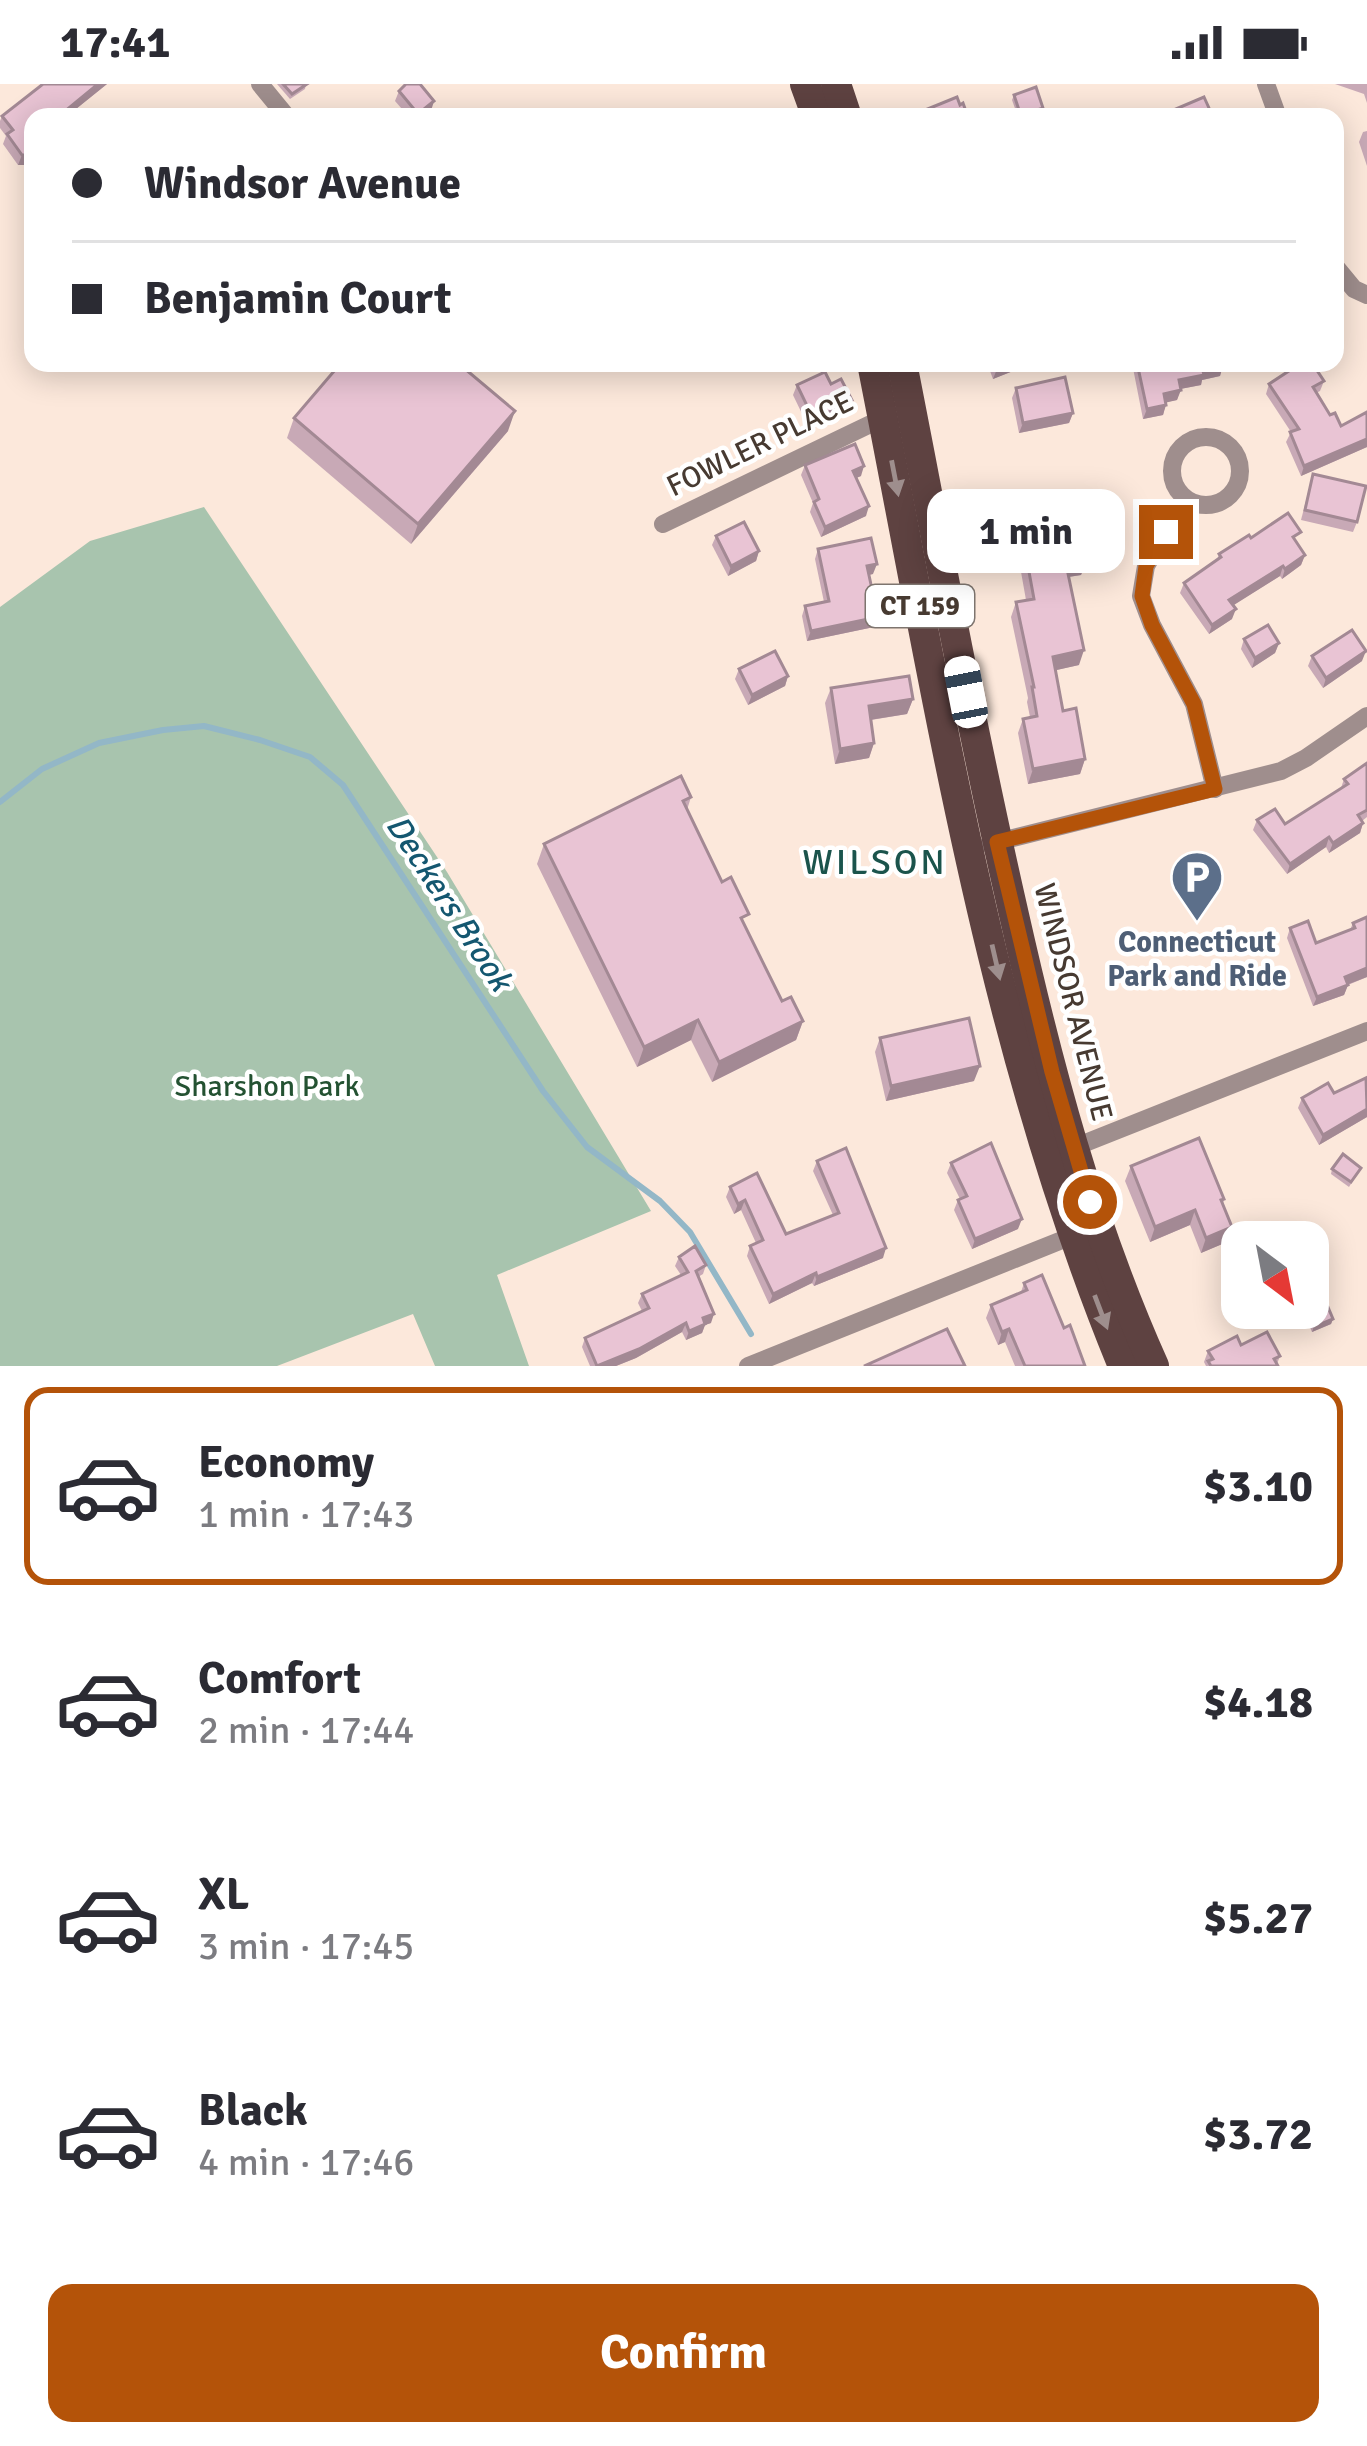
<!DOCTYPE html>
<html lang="en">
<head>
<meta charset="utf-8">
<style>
  :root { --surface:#fff; --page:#f7f7f7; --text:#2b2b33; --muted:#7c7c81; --line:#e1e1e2; --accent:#b45309 }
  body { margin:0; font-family:Signika,sans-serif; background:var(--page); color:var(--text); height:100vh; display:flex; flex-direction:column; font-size:45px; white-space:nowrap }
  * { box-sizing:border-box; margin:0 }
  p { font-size:39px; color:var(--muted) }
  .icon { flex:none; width:66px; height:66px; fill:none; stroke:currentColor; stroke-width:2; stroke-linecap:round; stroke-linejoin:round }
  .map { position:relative; height:1282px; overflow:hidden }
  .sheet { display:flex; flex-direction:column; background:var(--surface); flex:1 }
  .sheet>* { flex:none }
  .banner { position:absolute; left:24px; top:24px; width:1320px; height:264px; border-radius:24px; box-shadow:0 6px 30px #0003; display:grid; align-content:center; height:264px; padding:0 48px; background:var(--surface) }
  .needle { width:78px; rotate:148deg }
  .controls { position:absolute; left:1221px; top:1137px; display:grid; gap:24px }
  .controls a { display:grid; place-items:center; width:108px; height:108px; border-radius:24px; background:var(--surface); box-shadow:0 6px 30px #0003; font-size:60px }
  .end { position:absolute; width:54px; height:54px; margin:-27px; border:15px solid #b45309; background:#fff; box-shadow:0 0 0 6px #fff }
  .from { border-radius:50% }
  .bubble { position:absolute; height:84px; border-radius:24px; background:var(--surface); box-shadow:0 6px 30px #0003; font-size:39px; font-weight:700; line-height:84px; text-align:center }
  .car { position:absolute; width:36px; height:72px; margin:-36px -18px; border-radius:15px; box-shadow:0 0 9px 3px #0007; background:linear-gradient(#fff 24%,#345 0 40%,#fff 0 76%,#345 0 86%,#fff 0) }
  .banner b { display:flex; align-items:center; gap:42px; height:114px; font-size:45px }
  .banner b+b { border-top:3px solid var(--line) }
  .banner i { width:30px; height:30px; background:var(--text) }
  ul { padding:21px 0 0; list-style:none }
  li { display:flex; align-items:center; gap:36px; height:198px; margin:0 24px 18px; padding:0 24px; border:6px solid transparent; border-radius:24px }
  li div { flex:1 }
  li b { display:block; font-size:45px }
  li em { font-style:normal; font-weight:700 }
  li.current { border-color:var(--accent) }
  li>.icon { width:108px; height:108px; stroke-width:1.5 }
  .button { display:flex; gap:24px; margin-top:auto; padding:24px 48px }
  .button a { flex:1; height:138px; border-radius:24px; background:var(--accent); color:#fff; font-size:48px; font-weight:700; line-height:138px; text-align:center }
  .status { display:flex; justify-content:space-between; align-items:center; height:84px; padding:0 60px; background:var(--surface); direction:ltr }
  .status svg { height:33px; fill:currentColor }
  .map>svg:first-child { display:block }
  .green { fill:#a8c4ae }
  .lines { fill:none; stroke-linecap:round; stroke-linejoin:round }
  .stream { stroke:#93b7c7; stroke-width:6 }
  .street { stroke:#9f8e8d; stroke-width:18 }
  .primary { stroke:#5e4241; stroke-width:30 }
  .wall { fill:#c8a9b6 }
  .shaded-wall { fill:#a38994 }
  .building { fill:#e9c4d4; stroke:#a38994; stroke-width:3 }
  .oneway { fill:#9e8e8d }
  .route { stroke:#b45309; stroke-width:15 }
  .labels { text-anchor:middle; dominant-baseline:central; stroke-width:9; stroke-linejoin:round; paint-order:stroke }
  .shield { fill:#fff; stroke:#7e756f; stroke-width:3 }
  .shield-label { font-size:27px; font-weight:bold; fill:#473a31 }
  .street-label { font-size:30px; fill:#473a31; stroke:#fff }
  .service-label { font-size:30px; font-weight:bold; fill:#4e5e75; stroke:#fff }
  .park-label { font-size:30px; fill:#245232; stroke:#fff }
  .water-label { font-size:33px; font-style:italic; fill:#145770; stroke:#fff }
  .quarter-label { font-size:36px; letter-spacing:3px; fill:#1b544c; stroke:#fff }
</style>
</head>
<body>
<div class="status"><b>17:41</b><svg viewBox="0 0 49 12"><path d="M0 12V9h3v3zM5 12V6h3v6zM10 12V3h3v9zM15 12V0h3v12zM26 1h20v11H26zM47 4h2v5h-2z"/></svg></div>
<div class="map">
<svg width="1367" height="1282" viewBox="0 0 1367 1282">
  <rect width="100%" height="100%" fill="#fce8db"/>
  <!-- green -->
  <polygon class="green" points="204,423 447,788 651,1127 497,1191 529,1282 435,1282 413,1230 277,1282 0,1282 0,523 90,457"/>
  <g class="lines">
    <!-- stream -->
    <polyline class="stream" points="0,718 42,685 99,659 163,646 204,642 260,656 310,673 343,701 543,1007 587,1063 660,1117 690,1148 751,1250"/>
    <!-- street -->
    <g class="street">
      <polyline points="260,0 287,33"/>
      <polyline points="1266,0 1278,33"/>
      <polyline points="1335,182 1354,205 1367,211"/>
      <circle cx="1206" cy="387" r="34"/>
      <polyline points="1185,415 1146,482 1141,512 1152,541 1194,620 1215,705"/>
      <polyline points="663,440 883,334"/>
      <polyline points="989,760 1281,687 1306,674 1367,632"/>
      <polyline points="1065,1067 1367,947"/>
      <polyline points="748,1282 1082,1148"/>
    </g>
    <!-- primary -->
    <g class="primary">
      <polyline points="805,0 817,33"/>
      <polyline points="836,0 847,33"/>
      <path d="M872 279C939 617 991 962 1123 1282"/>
      <path d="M902 279C938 463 972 648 1014 831 1049 986 1089 1137 1154 1282"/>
    </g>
  </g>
  <!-- wall -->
  <g class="wall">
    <polygon points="43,0 107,0 66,33 33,33 25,81 18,81 3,60 6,52 0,44 0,37 2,32"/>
    <polygon points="277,0 306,0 305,5 290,15"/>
    <polygon points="1335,0 1367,0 1367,19 1364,10"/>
    <polygon points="399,7 431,27 423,33 409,33 395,17"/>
    <polygon points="1014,11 1042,29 1030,33 1018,33 1012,16"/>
    <polygon points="1367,47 1367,82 1359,58 1363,48"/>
    <polygon points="987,279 1016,279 1013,287 993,295"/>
    <polygon points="1132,279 1223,279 1220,292 1202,296 1201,301 1180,305 1177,316 1166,318 1163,331 1143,335"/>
    <polygon points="1324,297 1320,307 1316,309 1330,331 1341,342 1367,328 1367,363 1301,392 1286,358 1291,348 1266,310 1269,300"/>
    <polygon points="831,300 852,316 849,326 821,340 818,334 807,340 793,311 797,301"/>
    <polygon points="1016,304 1073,329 1069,339 1019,349 1012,314"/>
    <polygon points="294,334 508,347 411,460 287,354"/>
    <polygon points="805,381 861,392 856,394 866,432 821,453 810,428 813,419 801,391"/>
    <polygon points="1313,390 1357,438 1353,448 1301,436"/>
    <polygon points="1018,428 1087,476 1081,491 1069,493 1079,581 1056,586 1063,627 1085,675 1080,690 1028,700 1018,649 1023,635 1030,633 1027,618 1028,614 1011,533 1016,518 1026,516 1013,443"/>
    <polygon points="716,452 759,467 756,477 728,492 712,461"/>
    <polygon points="1251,454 1297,458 1305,471 1301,481 1282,495 1280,492 1233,521 1232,535 1209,550 1180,509 1184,499 1217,476 1219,470"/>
    <polygon points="818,465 873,490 869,491 878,533 874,543 807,557 802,532 805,522 824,518 815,475"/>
    <polygon points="1244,555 1279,559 1275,569 1252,584 1241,565"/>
    <polygon points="1312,572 1362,577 1323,604 1308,582"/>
    <polygon points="739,585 788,592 785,602 748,621 735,595"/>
    <polygon points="831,604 913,615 907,630 871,636 874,659 869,674 835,680 825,619"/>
    <polygon points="1367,679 1367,733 1362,737 1363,739 1360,749 1329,769 1326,763 1287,790 1253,746 1257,736 1285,740 1341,704 1344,695"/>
    <polygon points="691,713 687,726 722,798 782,917 803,937 796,956 712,998 691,956 637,983 537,780 544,760"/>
    <polygon points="1367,833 1367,893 1348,901 1344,911 1313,922 1287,854 1290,844 1316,859 1350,846 1353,839"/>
    <polygon points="880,954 974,997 886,1017 875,968"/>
    <polygon points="1367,995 1367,1033 1319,1061 1298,1024 1302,1014 1334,1009"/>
    <polygon points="817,1077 883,1174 814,1202 812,1199 769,1220 747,1172 750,1162 756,1159 741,1126 734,1130 726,1113 730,1103 786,1150 833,1131 813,1087"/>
    <polygon points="951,1079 1018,1145 972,1165 954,1126 958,1116 960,1115 947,1089"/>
    <polygon points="1131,1082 1224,1115 1223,1120 1232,1143 1227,1158 1201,1169 1190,1141 1150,1158 1125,1097"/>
    <polygon points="1361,1084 1349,1103 1331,1090 1332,1085"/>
    <polygon points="679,1173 706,1181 703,1190 698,1193 711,1239 705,1241 702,1249 686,1256 682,1248 636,1274 616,1282 590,1282 582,1263 585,1254 642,1227 638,1219 642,1210 681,1191 675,1182"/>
    <polygon points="1024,1199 1064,1244 1085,1282 1015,1282 1005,1258 998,1261 986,1234 991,1221 1021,1208"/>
    <polygon points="1306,1225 1333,1235 1331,1240 1312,1248 1304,1230"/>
    <polygon points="1241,1261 1280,1272 1277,1280 1278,1282 1206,1282 1204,1278 1208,1267"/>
  </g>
  <!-- shaded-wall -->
  <g class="shaded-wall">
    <polygon points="98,0 107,0 66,33 58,33"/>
    <polygon points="434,17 431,27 423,33 417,33"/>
    <polygon points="1043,24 1042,29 1030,33 1021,33"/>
    <polygon points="33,68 33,75 25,81 18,81 22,71"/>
    <polygon points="1012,279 1016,279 1013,287 993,295 997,285"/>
    <polygon points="1223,282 1220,292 1202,296 1201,301 1175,306 1179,296 1203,287"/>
    <polygon points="1181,306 1177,316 1160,320 1164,310"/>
    <polygon points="852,316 849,326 821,340 825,330"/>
    <polygon points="1166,321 1163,331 1143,335 1147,325"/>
    <polygon points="822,324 818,334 807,340 811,330"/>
    <polygon points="515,327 508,347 411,460 418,440"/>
    <polygon points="1073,329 1069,339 1019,349 1023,339"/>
    <polygon points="1367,355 1367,363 1301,392 1304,382"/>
    <polygon points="864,382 861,392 849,397 853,387"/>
    <polygon points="869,422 866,432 821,453 825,443"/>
    <polygon points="759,467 756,477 728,492 731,482"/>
    <polygon points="1305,471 1301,481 1282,495 1285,485"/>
    <polygon points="1087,476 1081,491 1061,494 1066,480"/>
    <polygon points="877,480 873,490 863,492 867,482"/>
    <polygon points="1283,482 1280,492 1226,526 1229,516"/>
    <polygon points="1236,525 1232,535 1209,550 1212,541"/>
    <polygon points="878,533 874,543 807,557 811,547"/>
    <polygon points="1279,559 1275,569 1252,584 1255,574"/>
    <polygon points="1084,566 1079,581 1048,588 1053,573"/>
    <polygon points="1366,567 1362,577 1323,604 1326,594"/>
    <polygon points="788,592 785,602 748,621 752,611"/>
    <polygon points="913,615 907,630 863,637 869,622"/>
    <polygon points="874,659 869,674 835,680 840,665"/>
    <polygon points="1085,675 1080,690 1028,700 1033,685"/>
    <polygon points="1363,739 1360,749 1329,769 1333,759"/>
    <polygon points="1329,753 1326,763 1287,790 1290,780"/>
    <polygon points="1367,884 1367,893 1341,903 1345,893"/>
    <polygon points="1348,901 1344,911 1313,922 1317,913"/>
    <polygon points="698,936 691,956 637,983 644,963"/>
    <polygon points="803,937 796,956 712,998 719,978"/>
    <polygon points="980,982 974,997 886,1017 891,1002"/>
    <polygon points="1367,1025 1367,1033 1319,1061 1323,1051"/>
    <polygon points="745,1116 741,1126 734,1130 738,1120"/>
    <polygon points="1195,1126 1190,1141 1150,1158 1155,1143"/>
    <polygon points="1022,1135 1018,1145 972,1165 975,1155"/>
    <polygon points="1232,1143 1227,1158 1201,1169 1206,1154"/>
    <polygon points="886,1164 883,1174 814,1202 817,1193"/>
    <polygon points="816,1189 812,1199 769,1220 773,1210"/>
    <polygon points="714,1230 711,1239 705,1241 702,1249 686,1256 689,1247 703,1234"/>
    <polygon points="1333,1235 1331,1240 1312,1248 1314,1243"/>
    <polygon points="686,1239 682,1248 636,1274 616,1282 597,1282"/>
    <polygon points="1009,1245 1005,1258 998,1261 1002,1248"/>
  </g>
  <!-- building -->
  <g class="building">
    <polygon points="43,0 98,0 58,33 33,33 33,68 29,71 22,71 7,50 13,46 2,32"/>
    <polygon points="283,0 307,0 292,10"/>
    <polygon points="406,0 420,0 434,17 418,30 399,7"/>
    <polygon points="1036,3 1043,24 1021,32 1014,11"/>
    <polygon points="957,13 960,21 963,19 968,33 908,33"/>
    <polygon points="1204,13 1213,33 1174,33 1171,27"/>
    <polygon points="341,279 458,279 515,327 418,440 294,334"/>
    <polygon points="994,279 1012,279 997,285"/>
    <polygon points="1137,279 1223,279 1223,282 1203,287 1204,291 1179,296 1181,306 1164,310 1166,321 1147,325"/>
    <polygon points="1301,279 1312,279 1324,297 1313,303 1330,331 1335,329 1341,342 1367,328 1367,355 1304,382 1290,348 1299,345 1269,300"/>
    <polygon points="825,288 831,300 841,295 852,316 825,330 822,324 811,330 797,301"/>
    <polygon points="1065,293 1073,329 1023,339 1016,304"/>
    <polygon points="855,360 864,382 853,387 869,422 825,443 814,418 819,415 805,381"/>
    <polygon points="1313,390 1366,402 1357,438 1305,426"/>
    <polygon points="1076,417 1087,476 1066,480 1084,566 1053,573 1063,627 1076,624 1085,675 1033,685 1023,635 1037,632 1032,603 1034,603 1016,518 1034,515 1018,428"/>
    <polygon points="1288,429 1301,448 1293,453 1305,471 1285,485 1283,482 1229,516 1236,525 1212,541 1184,499 1221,473 1219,470 1249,451 1251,454"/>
    <polygon points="744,438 759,467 731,482 716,452"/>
    <polygon points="871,454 877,480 867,482 878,533 811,547 805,522 829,517 818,465"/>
    <polygon points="1268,541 1279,559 1255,574 1244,555"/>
    <polygon points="1352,546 1366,567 1326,594 1312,572"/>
    <polygon points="775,567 788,592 752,611 739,585"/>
    <polygon points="909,592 913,615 869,622 874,659 840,665 831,604"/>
    <polygon points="1367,679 1367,726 1358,731 1363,739 1333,759 1329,753 1290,780 1257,736 1275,725 1285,740 1348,700 1344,695"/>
    <polygon points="681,692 691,713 683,717 722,798 731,793 749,830 741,834 782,917 791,913 803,937 719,978 698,936 644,963 544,760"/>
    <polygon points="1367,833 1367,884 1345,893 1348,901 1317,913 1290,844 1308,837 1316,859 1355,844 1353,839"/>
    <polygon points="969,934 980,982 891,1002 880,954"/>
    <polygon points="1366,994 1367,1025 1323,1051 1302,1014 1328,999 1334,1009"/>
    <polygon points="1199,1054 1224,1115 1221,1116 1232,1143 1206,1154 1195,1126 1155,1143 1131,1082"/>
    <polygon points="991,1059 1022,1135 975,1155 958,1116 967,1112 951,1079"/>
    <polygon points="846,1064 886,1164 817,1193 816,1189 773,1210 750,1162 763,1156 745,1116 738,1120 730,1103 757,1089 786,1150 839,1129 817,1077"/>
    <polygon points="1343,1070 1361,1084 1351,1098 1332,1085"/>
    <polygon points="695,1162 706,1181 696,1187 714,1230 703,1234 705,1240 689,1247 686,1239 639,1265 597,1282 585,1254 649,1224 642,1210 688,1188 679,1173"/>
    <polygon points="1042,1191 1064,1244 1070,1241 1085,1282 1025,1282 1009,1245 1002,1248 991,1221 1027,1206 1024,1199"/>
    <polygon points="1325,1216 1333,1235 1314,1243 1306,1225"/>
    <polygon points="947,1245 965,1282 864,1282"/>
    <polygon points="1267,1248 1280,1272 1274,1275 1278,1282 1211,1282 1208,1277 1213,1275 1208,1267 1237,1252 1241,1261"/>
  </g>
  <!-- one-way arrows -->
  <defs><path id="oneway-solid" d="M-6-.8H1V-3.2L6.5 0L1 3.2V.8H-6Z" transform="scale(3)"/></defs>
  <g class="oneway">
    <use href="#oneway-solid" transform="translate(895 394) rotate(79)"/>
    <use href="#oneway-solid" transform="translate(996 878) rotate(77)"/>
    <use href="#oneway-solid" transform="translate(1101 1228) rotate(69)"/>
  </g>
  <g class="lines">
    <!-- route -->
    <polyline class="route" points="1090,1118 1052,988 997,758 1215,705 1194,620 1152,541 1142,512 1146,482 1166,448"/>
  </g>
  <!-- icons -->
  <defs>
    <g id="parking-pin" transform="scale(2.7)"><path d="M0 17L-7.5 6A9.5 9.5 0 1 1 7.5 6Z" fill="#5c6f8a" stroke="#fff"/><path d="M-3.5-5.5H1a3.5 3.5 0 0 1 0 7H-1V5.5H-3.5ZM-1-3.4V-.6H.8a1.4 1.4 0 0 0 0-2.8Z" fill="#fff"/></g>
  </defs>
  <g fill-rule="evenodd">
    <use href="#parking-pin" x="1197" y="793"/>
  </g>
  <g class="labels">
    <!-- shield labels -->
    <rect class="shield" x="866" y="501" width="108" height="42" rx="9"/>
    <g class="shield-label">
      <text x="920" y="522">CT 159</text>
    </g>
    <!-- street labels -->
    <g class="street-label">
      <text transform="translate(760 360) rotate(-26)">FOWLER PLACE</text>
      <text transform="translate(1073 918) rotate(76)">WINDSOR AVENUE</text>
    </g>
    <!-- service labels -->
    <g class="service-label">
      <text x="1197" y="858">Connecticut<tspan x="1197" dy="34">Park and Ride</tspan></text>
    </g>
    <!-- park labels -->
    <g class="park-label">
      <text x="267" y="1002">Sharshon Park</text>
    </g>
    <!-- water labels -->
    <g class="water-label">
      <text transform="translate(449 819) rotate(57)">Deckers Brook</text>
    </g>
    <!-- quarter labels -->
    <g class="quarter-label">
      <text x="875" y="778">WILSON</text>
    </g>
  </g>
</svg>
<div class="controls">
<a><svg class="needle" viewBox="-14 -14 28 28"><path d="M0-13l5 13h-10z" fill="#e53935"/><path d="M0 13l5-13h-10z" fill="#7c7c81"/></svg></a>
</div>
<i class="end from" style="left:1090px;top:1118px"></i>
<i class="end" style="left:1166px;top:448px"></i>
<div class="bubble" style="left:927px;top:405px;width:198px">1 min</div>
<i class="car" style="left:966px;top:608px;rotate:349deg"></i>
<div class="banner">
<b><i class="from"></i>Windsor Avenue</b>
<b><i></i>Benjamin Court</b>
</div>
</div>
<section class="sheet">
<ul>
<li class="current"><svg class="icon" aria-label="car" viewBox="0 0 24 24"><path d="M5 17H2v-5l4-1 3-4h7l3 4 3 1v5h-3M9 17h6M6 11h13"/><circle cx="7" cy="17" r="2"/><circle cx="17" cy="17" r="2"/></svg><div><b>Economy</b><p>1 min · 17:43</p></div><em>$3.10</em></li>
<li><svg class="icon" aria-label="car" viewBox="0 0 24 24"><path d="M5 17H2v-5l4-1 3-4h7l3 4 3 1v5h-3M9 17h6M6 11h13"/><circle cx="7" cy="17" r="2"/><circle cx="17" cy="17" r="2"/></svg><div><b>Comfort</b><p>2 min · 17:44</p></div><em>$4.18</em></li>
<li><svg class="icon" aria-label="car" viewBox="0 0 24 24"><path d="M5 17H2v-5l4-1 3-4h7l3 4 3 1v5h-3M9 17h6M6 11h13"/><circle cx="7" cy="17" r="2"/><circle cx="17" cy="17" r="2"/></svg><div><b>XL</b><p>3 min · 17:45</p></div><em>$5.27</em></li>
<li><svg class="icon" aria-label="car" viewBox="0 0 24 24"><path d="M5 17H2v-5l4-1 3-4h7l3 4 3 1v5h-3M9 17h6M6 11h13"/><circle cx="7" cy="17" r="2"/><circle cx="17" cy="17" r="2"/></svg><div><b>Black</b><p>4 min · 17:46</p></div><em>$3.72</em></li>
</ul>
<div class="button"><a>Confirm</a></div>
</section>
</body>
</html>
